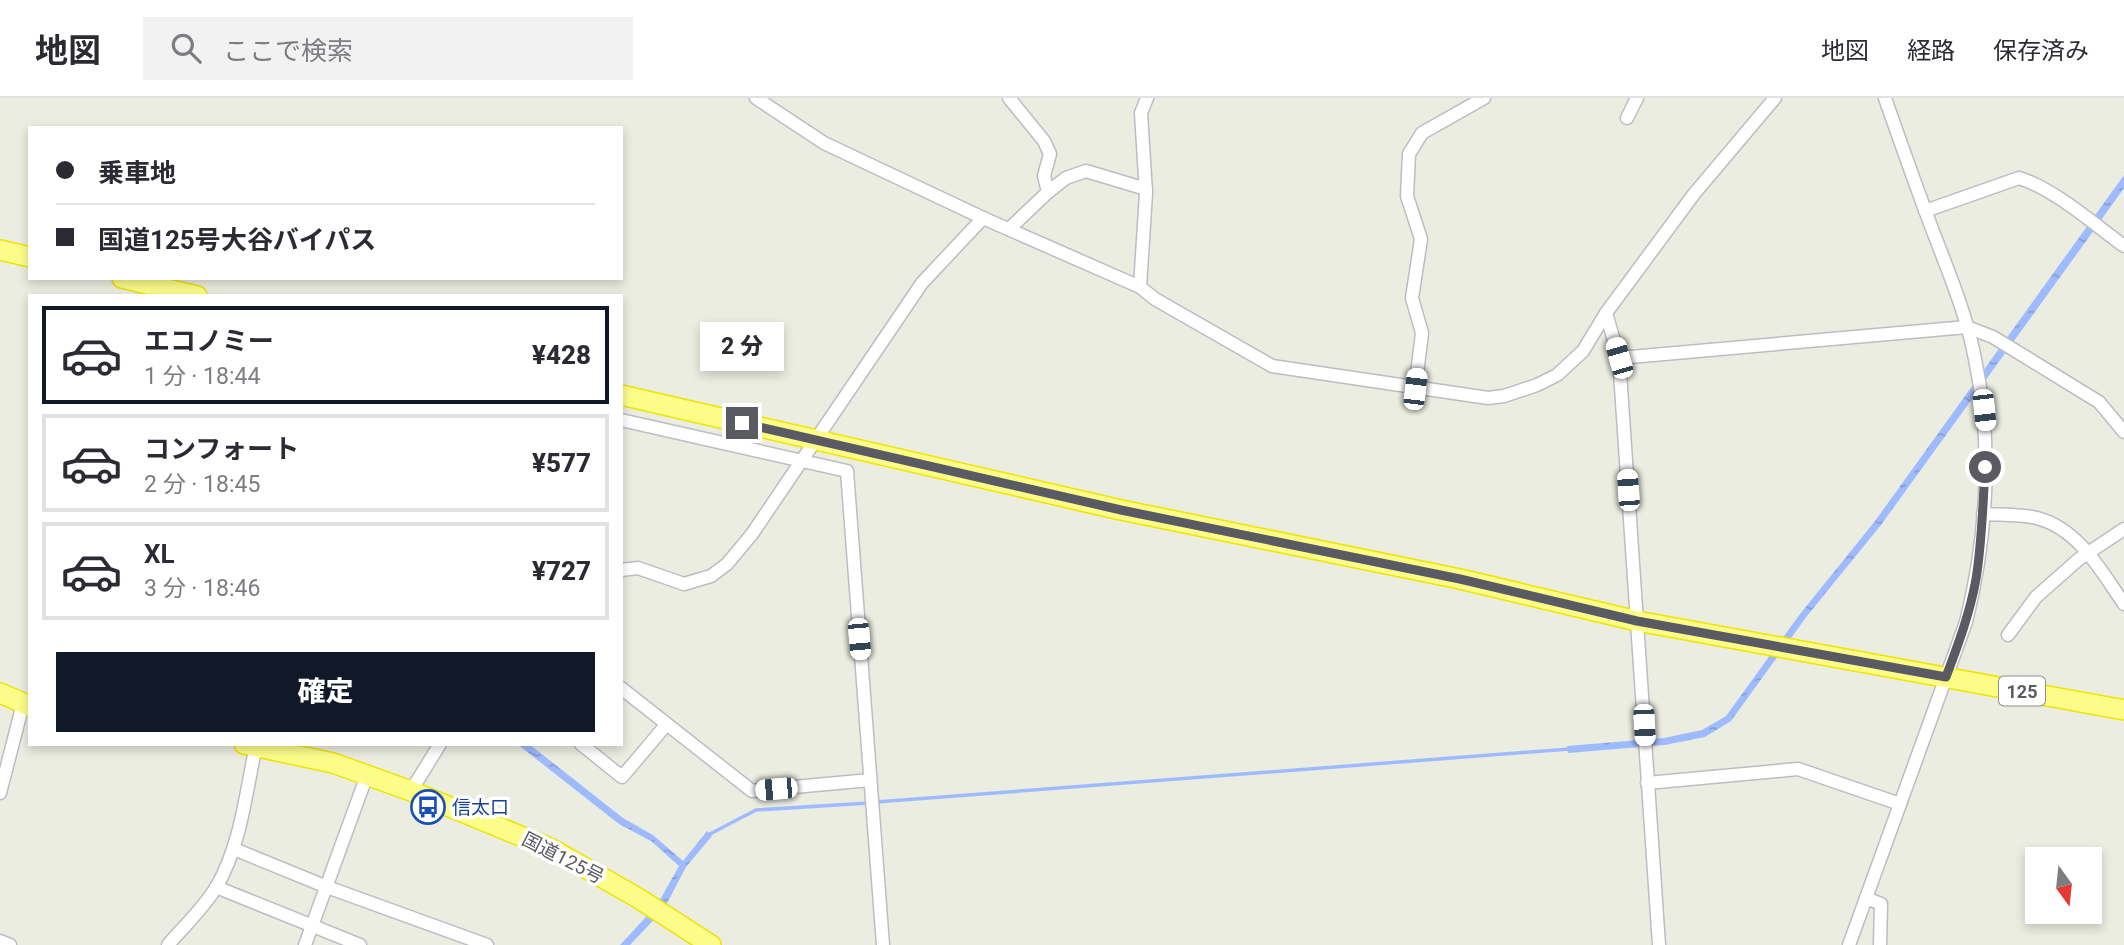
<!DOCTYPE html>
<html lang="ja">
<head>
<meta charset="utf-8">
<style>
  :root { --surface:#fff; --page:#f2f2f3; --text:#2b2b33; --muted:#7c7c81; --line:#e1e1e2; --accent:#111827 }
  body { margin:0; font-family:Roboto,"Noto Sans JP",sans-serif; background:var(--page); color:var(--text); height:100vh; display:flex; flex-direction:column; font-size:26px; white-space:nowrap }
  * { box-sizing:border-box; margin:0 }
  p { font-size:23px; color:var(--muted) }
  .icon { flex:none; width:38px; height:38px; fill:none; stroke:currentColor; stroke-width:2; stroke-linecap:round; stroke-linejoin:round }
  .map { position:relative; flex:1; overflow:hidden }
  .side { position:absolute; left:28px; top:196px; width:595px; height:452px; display:flex; flex-direction:column; background:var(--surface); border-radius:0px; box-shadow:0 4px 10px #0003 }
  .side>* { flex:none }
  .top-card { position:absolute; left:28px; top:28px; width:595px; height:154px; border-radius:0px; box-shadow:0 4px 10px #0003; display:grid; align-content:center; height:154px; padding:0 28px; background:var(--surface) }
  .needle { width:46px; rotate:165deg }
  .controls { position:absolute; left:2025px; top:749px; display:grid; gap:14px }
  .controls a { display:grid; place-items:center; width:77px; height:77px; border-radius:0px; background:var(--surface); box-shadow:0 4px 10px #0003; font-size:35px }
  .end { position:absolute; width:32px; height:32px; margin:-16px; border:9px solid #5a5b62; background:#fff; box-shadow:0 0 0 4px #fff }
  .from { border-radius:50% }
  .bubble { position:absolute; height:49px; border-radius:0px; background:var(--surface); box-shadow:0 4px 10px #0003; font-size:23px; font-weight:800; line-height:49px; text-align:center }
  .car { position:absolute; width:21px; height:42px; margin:-21px -10px; border-radius:9px; box-shadow:0 0 5px 2px #0007; background:linear-gradient(#fff 24%,#345 0 40%,#fff 0 76%,#345 0 86%,#fff 0) }
  .top-card b { display:flex; align-items:center; gap:24px; height:66px; font-size:26px }
  .top-card b+b { border-top:2px solid var(--line) }
  .top-card i { width:18px; height:18px; background:var(--text) }
  ul { padding:12px 0 0; list-style:none }
  li { display:flex; align-items:center; gap:21px; height:98px; margin:0 14px 10px; padding:0 14px; border:4px solid var(--line); border-radius:0px }
  li div { flex:1 }
  li b { display:block; font-size:26px }
  li em { font-style:normal; font-weight:800 }
  li.current { border-color:var(--accent) }
  li>.icon { width:63px; height:63px; stroke-width:1.5 }
  .action { display:flex; gap:14px; margin-top:auto; padding:14px 28px }
  .action a { flex:1; height:80px; border-radius:0px; background:var(--accent); color:#fff; font-size:28px; font-weight:800; line-height:80px; text-align:center }
  header { display:flex; align-items:center; gap:42px; box-sizing:border-box; height:98px; padding:0 35px; background:var(--surface); border-bottom:2px solid var(--line) }
  header strong { font-size:33px }
  nav { display:flex; gap:38px; margin-inline-start:auto; font-size:24px }
  .search { width:490px; height:63px; background:var(--page); display:flex; align-items:center; gap:18px; box-sizing:border-box; padding:0 24px; border-radius:0px; color:var(--muted); font-size:26px }
  .map>svg:first-child { display:block }
  .water { fill:url(#water-ripples) }
  .lines { fill:none; stroke-linecap:round; stroke-linejoin:round }
  .stream { stroke:#9fbbff; stroke-width:3.5 }
  .minor-casing { stroke:#bcbdc3; stroke-width:15 }
  .highway-casing { stroke:#eee400; stroke-width:22 }
  .minor { stroke:#fff; stroke-width:12 }
  .highway { stroke:#fcfd88; stroke-width:19 }
  .route { stroke:#5a5b62; stroke-width:9 }
  .labels { text-anchor:middle; dominant-baseline:central; stroke-width:7; stroke-linejoin:round; paint-order:stroke }
  .shield { fill:#fff; stroke:#8c8c91; stroke-width:2 }
  .shield-label { font-size:18px; font-weight:bold; fill:#5a5b62 }
  .transit-label { font-size:19px; fill:#164399; stroke:#fff; text-anchor:start }
  .street-label { font-size:19px; fill:#5a5b62; stroke:#fff }
</style>
</head>
<body>
<header>
<strong>地図</strong>
<div class="search"><svg class="icon" aria-label="search" viewBox="0 0 24 24"><circle cx="10" cy="10" r="6"/><path d="M15 15l6 6"/></svg>ここで検索</div>
<nav><a>地図</a><a>経路</a><a>保存済み</a></nav>
</header>
<div class="map">
<svg width="2124" height="847" viewBox="0 0 2124 847">
  <defs>
    <pattern id="water-ripples" width="26" height="14" patternUnits="userSpaceOnUse" patternTransform="scale(1.75)"><rect width="26" height="14" fill="#9fbbff"/><path d="M2 4q2-2 4 0t4 0M15 11q2-2 4 0t4 0" fill="none" stroke="#859bd2"/></pattern>
  </defs>
  <rect width="100%" height="100%" fill="#ecede1"/>
  <!-- water -->
  <g class="water">
    <polygon points="2124,77 2124,90 2084,146 1881,427 1807,518 1731,623 1705,639 1665,647 1568,655 1567,648 1664,640 1702,632 1726,618 1800,516 1875,423"/>
    <polygon points="517,646 529,646 623,720 653,737 683,763 707,733 712,738 686,769 664,811 630,847 620,847 657,807 679,768 651,743 619,726"/>
  </g>
  <g class="lines">
    <!-- stream -->
    <g class="stream">
      <polyline points="876,704 1570,651"/>
      <polyline points="708,737 756,712 869,705"/>
    </g>
    <!-- minor casing -->
    <g class="minor-casing">
      <g id="minor">
        <polyline points="756,0 824,45 983,120 1140,189 1155,201 1272,268 1488,300 1504,298 1537,287 1557,277 1583,253 1606,215 1694,96 1775,0"/>
        <polyline points="1009,0 1044,43 1050,56 1044,78 1048,94 1009,131"/>
        <polyline points="1627,20 1637,0"/>
        <polyline points="1048,94 1066,80 1086,73 1146,91"/>
        <path d="M1925 113 2019 80C2053 90 2095 127 2124 148"/>
        <polyline points="1140,189 1146,95 1141,15 1147,0"/>
        <polyline points="1606,215 1619,260 1659,847"/>
        <polyline points="1619,260 1967,229 1993,239 2099,304 2124,334"/>
        <polyline points="1415,291 1422,235 1412,200 1421,141 1407,98 1409,56 1422,35 1484,0"/>
        <polyline points="621,322 847,373 883,847"/>
        <path d="M1983 416C2000 417 2020 416 2037 420 2079 431 2101 473 2124 506"/>
        <polyline points="621,472 638,470 684,486 711,478 727,466 752,436 922,185 983,120"/>
        <polyline points="2008,537 2036,499 2079,461 2124,431"/>
        <polyline points="621,590 752,693 870,682"/>
        <polyline points="581,646 622,679 666,627"/>
        <polyline points="1647,685 1798,671 1900,706"/>
        <polyline points="411,693 440,646"/>
        <polyline points="0,695 23,606"/>
        <polyline points="234,751 327,789 487,847"/>
        <polyline points="216,789 360,847"/>
        <polyline points="1866,800 1881,806 1880,847"/>
        <polyline points="0,843 10,847"/>
        <path d="M168 847C184 828 204 810 217 788 241 746 246 694 256 647"/>
        <polyline points="305,847 367,677"/>
        <path d="M1849 847 1966 524C1987 440 1993 347 1975 261 1966 213 1945 166 1928 120 1913 80 1899 40 1885 0"/>
      </g>
    </g>
    <!-- highway casing -->
    <g class="highway-casing">
      <g id="highway">
        <polyline points="0,152 30,159"/>
        <polyline points="122,180 197,198"/>
        <polyline points="621,297 1121,412 1460,481 1637,523 2124,612"/>
        <polyline points="0,595 30,608"/>
        <polyline points="244,646 333,665 411,693 552,751 638,800 711,847"/>
      </g>
    </g>
    <!-- minor -->
    <use href="#minor" class="minor"/>
    <!-- highway -->
    <use href="#highway" class="highway"/>
  </g>
  <g class="lines">
    <!-- route -->
    <path class="route" d="M742 325 1121 412 1460 481 1637 523 1946 579C1958 547 1970 515 1976 481 1982 444 1983 406 1985 369"/>
  </g>
  <!-- icons -->
  <defs>
    <g id="bus-ring" transform="scale(1.75)"><circle r="9.5" fill="#fff" stroke="#1a4fb4" stroke-width="1.5"/><path d="M-5-6H5V4H4V6H2V4H-2V6H-4V4H-5ZM-3.5-4V0h7V-4ZM-3.5 1.2v1.5H-2V1.2ZM2 1.2v1.5H3.5V1.2Z" fill="#1a4fb4"/></g>
  </defs>
  <g fill-rule="evenodd">
    <use href="#bus-ring" x="428" y="709"/>
  </g>
  <g class="labels">
    <!-- shield labels -->
    <rect class="shield" x="1999" y="578.5" width="46" height="29" rx="5"/>
    <g class="shield-label">
      <text x="2022" y="593">125</text>
    </g>
    <!-- transit labels -->
    <g class="transit-label">
      <text x="452" y="709">信太口</text>
    </g>
    <!-- street labels -->
    <g class="street-label">
      <text transform="translate(563 760) rotate(27)">国道125号</text>
    </g>
  </g>
</svg>
<div class="controls">
<a><svg class="needle" viewBox="-14 -14 28 28"><path d="M0-13l5 13h-10z" fill="#e53935"/><path d="M0 13l5-13h-10z" fill="#7c7c81"/></svg></a>
</div>
<i class="end from" style="left:1985px;top:369px"></i>
<i class="end" style="left:742px;top:325px"></i>
<div class="bubble" style="left:700px;top:224px;width:84px">2 分</div>
<i class="car" style="left:1619px;top:260px;rotate:344deg"></i>
<i class="car" style="left:1415px;top:291px;rotate:7deg"></i>
<i class="car" style="left:1984px;top:312px;rotate:174deg"></i>
<i class="car" style="left:1628px;top:392px;rotate:356deg"></i>
<i class="car" style="left:859px;top:541px;rotate:175deg"></i>
<i class="car" style="left:1644px;top:627px;rotate:177deg"></i>
<i class="car" style="left:776px;top:691px;rotate:265deg"></i>
<div class="top-card">
<b><i class="from"></i>乗車地</b>
<b><i></i>国道125号大谷バイパス</b>
</div>
<section class="side">
<ul>
<li class="current"><svg class="icon" aria-label="car" viewBox="0 0 24 24"><path d="M5 17H2v-5l4-1 3-4h7l3 4 3 1v5h-3M9 17h6M6 11h13"/><circle cx="7" cy="17" r="2"/><circle cx="17" cy="17" r="2"/></svg><div><b>エコノミー</b><p>1 分 · 18:44</p></div><em>¥428</em></li>
<li><svg class="icon" aria-label="car" viewBox="0 0 24 24"><path d="M5 17H2v-5l4-1 3-4h7l3 4 3 1v5h-3M9 17h6M6 11h13"/><circle cx="7" cy="17" r="2"/><circle cx="17" cy="17" r="2"/></svg><div><b>コンフォート</b><p>2 分 · 18:45</p></div><em>¥577</em></li>
<li><svg class="icon" aria-label="car" viewBox="0 0 24 24"><path d="M5 17H2v-5l4-1 3-4h7l3 4 3 1v5h-3M9 17h6M6 11h13"/><circle cx="7" cy="17" r="2"/><circle cx="17" cy="17" r="2"/></svg><div><b>XL</b><p>3 分 · 18:46</p></div><em>¥727</em></li>
</ul>
<div class="action"><a>確定</a></div>
</section>
</div>
</body>
</html>
